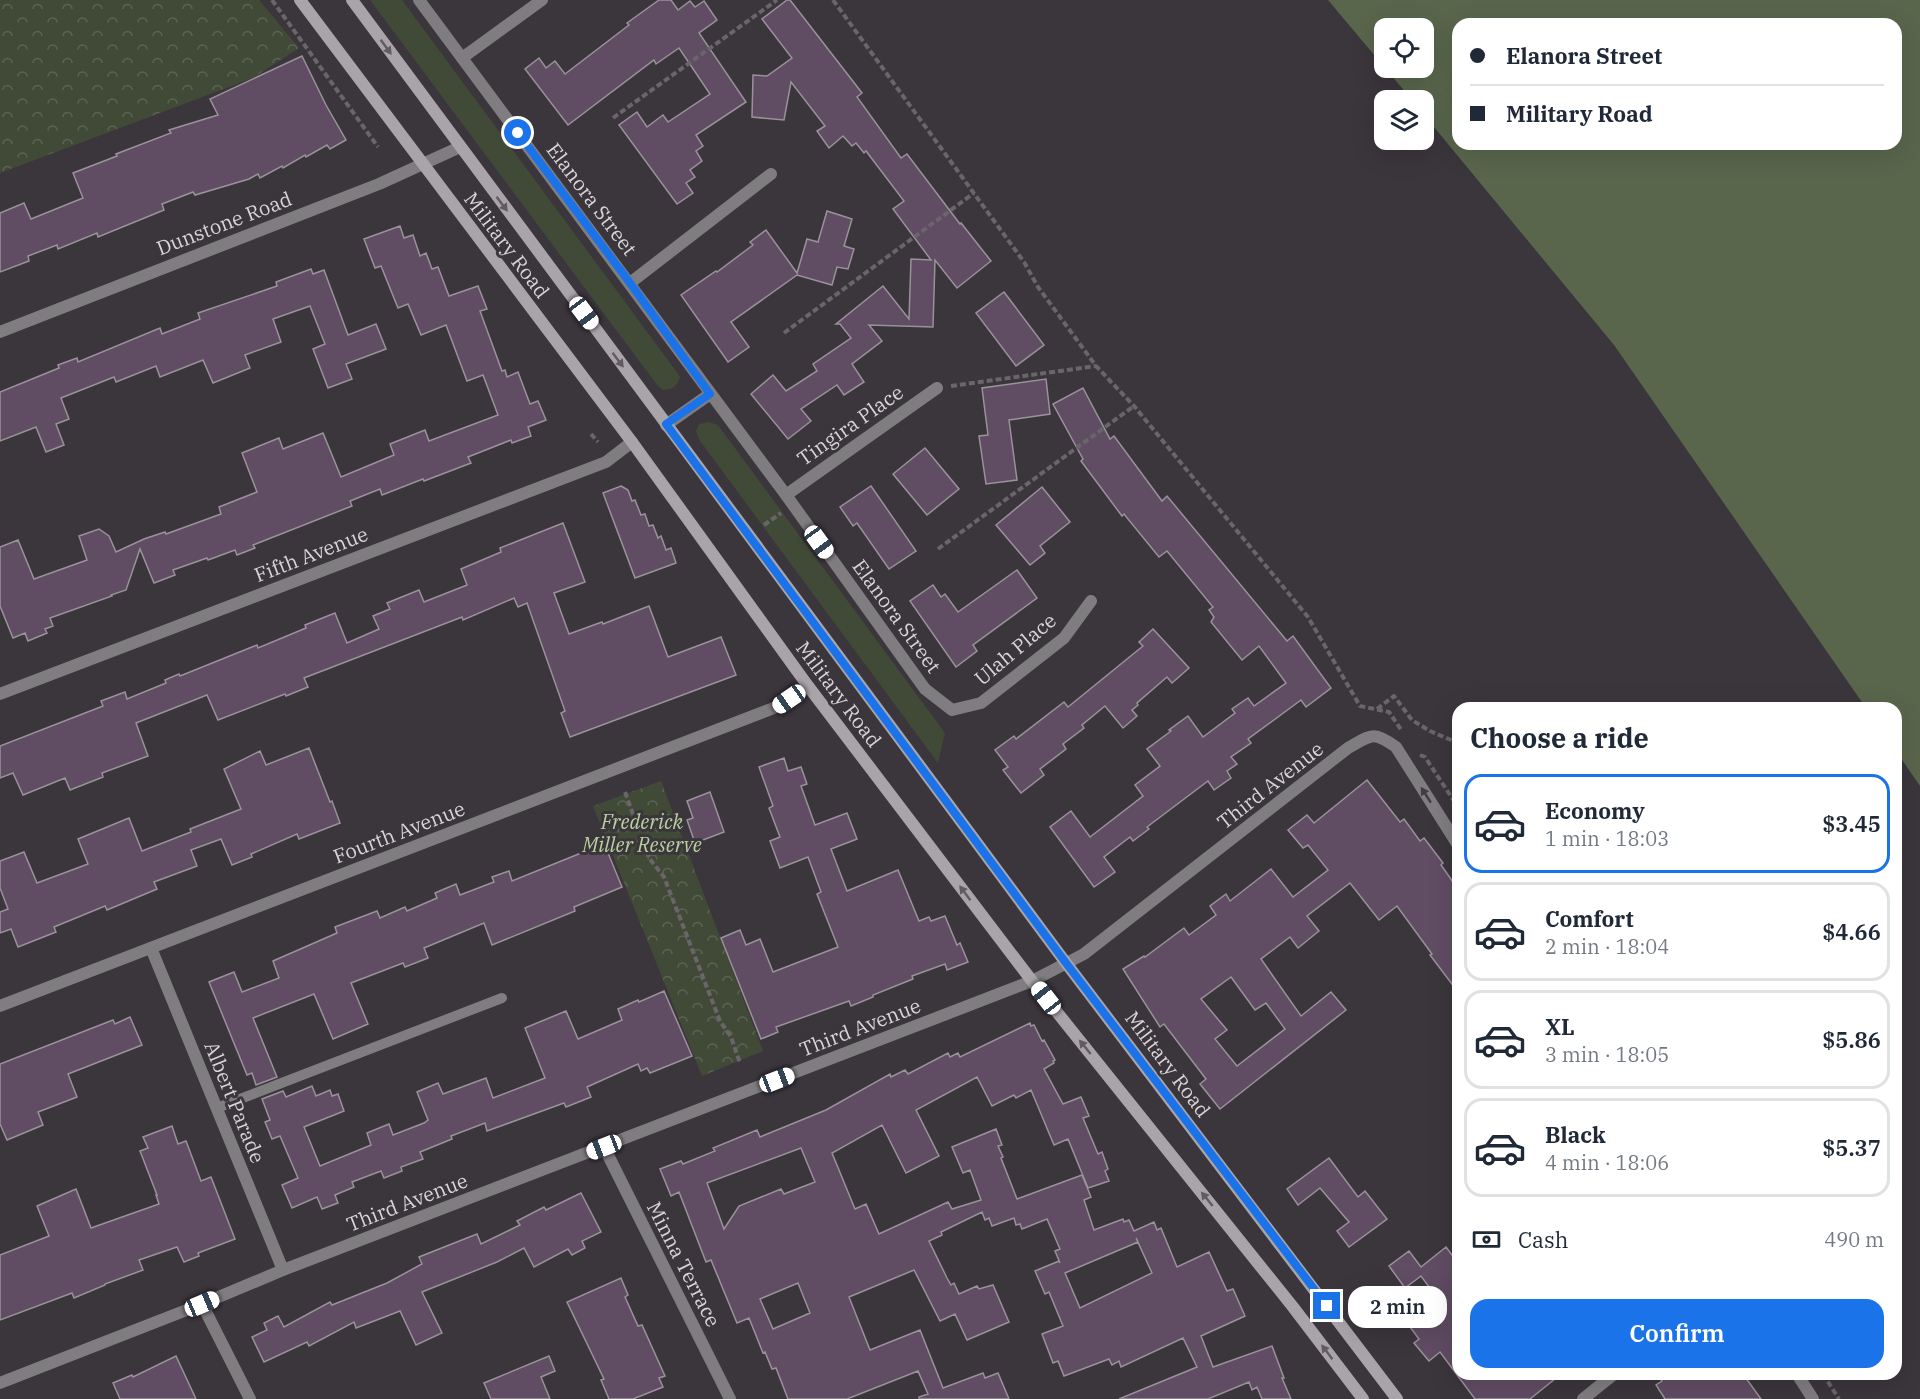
<!DOCTYPE html>
<html lang="en">
<head>
<meta charset="utf-8">
<style>
  :root { --surface:#fff; --page:#f2f2f3; --text:#1f2937; --muted:#747a83; --line:#e0e1e3; --accent:#1a73e8 }
  body { margin:0; font-family:"IBM Plex Serif",serif; background:var(--page); color:var(--text); height:100vh; display:flex; flex-direction:column; font-size:22px; white-space:nowrap }
  * { box-sizing:border-box; margin:0 }
  p { font-size:20px; color:var(--muted) }
  .icon { flex:none; width:33px; height:33px; fill:none; stroke:currentColor; stroke-width:2; stroke-linecap:round; stroke-linejoin:round }
  .map { position:relative; flex:1; overflow:hidden }
  .details { position:absolute; left:1452px; top:702px; width:450px; height:678px; display:flex; flex-direction:column; background:var(--surface); border-radius:18px; box-shadow:0 6px 24px #0002 }
  .details>* { flex:none }
  .banner { position:absolute; left:1452px; top:18px; width:450px; height:132px; border-radius:18px; box-shadow:0 6px 24px #0002; display:grid; align-content:center; height:132px; padding:0 18px; background:var(--surface) }
  .fabs { position:absolute; left:1374px; top:18px; display:grid; gap:12px }
  .fabs a { display:grid; place-items:center; width:60px; height:60px; border-radius:12px; background:var(--surface); box-shadow:0 6px 24px #0002; font-size:30px }
  .end { position:absolute; width:27px; height:27px; margin:-14px; border:8px solid #1a73e8; background:#fff; box-shadow:0 0 0 3px #fff }
  .from { border-radius:50% }
  .bubble { position:absolute; height:42px; border-radius:18px; background:var(--surface); box-shadow:0 6px 24px #0002; font-size:20px; font-weight:600; line-height:42px; text-align:center }
  .car { position:absolute; width:18px; height:36px; margin:-18px -9px; border-radius:8px; box-shadow:0 0 4px 2px #0007; background:linear-gradient(#fff 24%,#345 0 40%,#fff 0 76%,#345 0 86%,#fff 0) }
  .banner b { display:flex; align-items:center; gap:21px; height:57px; font-size:22px }
  .banner b+b { border-top:2px solid var(--line) }
  .banner i { width:15px; height:15px; background:var(--text) }
  ul { padding:0; list-style:none }
  li { display:flex; align-items:center; gap:18px; height:99px; margin:0 12px 9px; padding:0 6px; border:3px solid var(--line); border-radius:18px }
  li div { flex:1 }
  li b { display:block; font-size:22px }
  li em { font-style:normal; font-weight:600 }
  li.on { border-color:var(--accent) }
  li>.icon { width:54px; height:54px; stroke-width:1.5 }
  h2 { padding:0 18px; font-size:27px; line-height:72px }
  .pay { display:flex; align-items:center; gap:15px; height:66px; padding:0 18px; font-size:22px }
  .pay p { margin-inline-start:auto }
  .button { display:flex; gap:12px; margin-top:auto; padding:12px 18px }
  .button a { flex:1; height:69px; border-radius:18px; background:var(--accent); color:#fff; font-size:24px; font-weight:600; line-height:69px; text-align:center }
  .map>svg:first-child { display:block }
  .green { fill:#414a37 }
  .park { fill:url(#park-crowns) }
  .water { fill:#59664c; fill-rule:evenodd }
  .building { fill:#604c63; stroke:#9a929b; stroke-width:1.5; fill-rule:evenodd }
  .lines { fill:none; stroke-linecap:round; stroke-linejoin:round }
  .path { stroke:#6a656b; stroke-width:4; stroke-dasharray:6 3; stroke-linecap:butt }
  .service { stroke:#807d81; stroke-width:10 }
  .minor { stroke:#807d81; stroke-width:12 }
  .secondary { stroke:#a9a4aa; stroke-width:12 }
  .oneway { fill:#625c62 }
  .oneway2 { fill:#423c43 }
  .route { stroke:#1a73e8; stroke-width:8 }
  .labels { text-anchor:middle; dominant-baseline:central; stroke-width:6; stroke-linejoin:round; paint-order:stroke }
  .street-label { font-size:20px; fill:#d8d4d9; stroke:#3b353c }
  .park-label { font-size:20px; font-style:italic; fill:#b8d29e; stroke:#3b353c }
</style>
</head>
<body>
<div class="map">
<svg width="1920" height="1399" viewBox="0 0 1920 1399">
  <defs>
    <pattern id="park-crowns" width="20" height="18" patternUnits="userSpaceOnUse" patternTransform="scale(1.5)"><rect width="20" height="18" fill="#414a37"/><path d="M2 6a3 3 0 1 1 6 0M12 15a3 3 0 1 1 6 0" fill="none" stroke="#5c6353"/></pattern>
  </defs>
  <rect width="100%" height="100%" fill="#3b353c"/>
  <!-- green -->
  <g class="green">
    <path d="M370 0H402L676 371 680 377C677 386 674 389 663 390L657 385Z"/>
    <polygon points="709,422 718,425 945,733 938,763 700,441 696,431 699,424"/>
  </g>
  <!-- park -->
  <g class="park">
    <polygon points="0,0 259,0 299,48 253,78 0,173"/>
    <polygon points="661,781 763,1051 702,1076 593,806"/>
  </g>
  <!-- water -->
  <path class="water" d="M1328 0H1920V786L1896 751V708H1866L1614 345 1424 115V100H1412ZM1458 24H1896V144H1458ZM1384 28H1424V68H1384Z"/>
  <!-- building -->
  <g class="building">
    <polygon points="659,0 671,0 678,10 690,1 695,7 704,1 717,20 699,33 746,102 696,135 703,146 696,151 702,161 690,170 695,177 686,183 693,193 677,204 619,125 637,112 647,127 663,115 668,122 710,94 679,48 656,64 654,60 568,125 525,69 539,58 546,68 555,61 565,74 629,25 627,23"/>
    <polygon points="787,0 790,0 862,93 857,97 901,158 907,154 960,224 961,223 991,261 957,288 935,260 933,327 869,325 882,341 852,364 864,382 844,395 837,385 801,409 811,421 788,439 751,394 773,375 786,391 817,371 813,364 851,338 840,324 836,324 883,286 909,319 911,259 931,260 893,209 904,201 866,151 864,153 856,143 852,146 843,136 829,148 817,131 825,126 791,82 784,120 752,117 753,75 767,76 792,58 762,19"/>
    <polygon points="302,56 326,105 346,140 330,149 327,145 306,157 305,155 283,168 282,166 260,178 258,174 249,179 195,195 193,192 162,204 164,210 98,237 97,233 58,249 57,245 28,256 29,261 0,272 0,213 24,203 31,219 83,198 73,173 117,156 116,154 171,133 169,130 218,115 210,99"/>
    <polygon points="827,211 852,219 844,246 854,249 848,269 837,267 832,285 797,275 731,322 749,347 728,362 681,295 716,271 717,272 753,245 750,242 766,230 797,273 807,239 818,242"/>
    <polygon points="400,226 404,238 413,235 420,256 426,253 432,269 438,267 449,296 478,286 487,309 480,311 502,371 505,370 507,377 518,372 530,404 538,401 546,420 528,427 531,436 512,443 511,440 468,457 471,463 424,481 423,479 382,495 380,489 350,501 352,506 253,545 255,548 237,555 235,550 208,560 207,558 173,570 175,575 154,583 140,549 126,590 111,595 112,596 50,618 53,626 45,629 47,633 28,641 25,633 13,638 0,606 0,547 18,540 34,579 87,560 79,536 99,529 109,536 116,552 144,539 165,532 166,534 221,514 219,507 257,492 242,453 279,438 283,449 323,433 341,477 394,455 390,444 425,430 429,441 498,415 483,375 467,381 446,325 421,335 408,304 398,308 381,266 375,268 364,239"/>
    <polygon points="311,269 313,274 324,270 348,335 376,324 386,349 346,364 352,379 328,388 313,349 325,344 310,306 273,319 281,342 245,355 250,368 213,383 203,360 160,377 156,366 116,382 114,377 61,398 69,419 56,424 64,445 46,452 36,427 0,441 0,392 59,368 58,365 77,358 78,362 160,328 162,334 200,319 198,313 277,286 276,282"/>
    <polygon points="1004,292 1044,345 1016,366 976,313"/>
    <polygon points="1046,379 1050,414 1009,420 1017,480 986,484 979,436 988,435 982,388"/>
    <polygon points="1083,388 1110,439 1114,436 1162,501 1167,496 1287,641 1293,636 1331,688 1306,707 1301,700 1248,739 1251,743 1231,757 1237,764 1227,771 1231,778 1214,790 1208,781 1147,827 1149,829 1133,841 1130,837 1104,857 1115,872 1094,887 1050,827 1071,811 1090,837 1143,796 1135,785 1160,766 1147,749 1171,731 1169,730 1188,716 1203,737 1235,713 1232,709 1248,698 1254,706 1286,683 1259,646 1242,660 1211,622 1214,617 1209,610 1213,607 1167,551 1159,557 1124,514 1122,516 1081,461 1083,459 1053,404"/>
    <polygon points="925,448 959,489 927,515 893,474"/>
    <polygon points="621,486 628,490 632,501 635,500 641,515 645,514 649,526 653,525 658,538 661,536 666,550 671,548 676,563 635,578 603,493"/>
    <polygon points="871,486 916,551 889,569 857,523 853,526 840,507"/>
    <polygon points="1042,487 1070,522 1040,546 1045,553 1030,565 996,525"/>
    <polygon points="563,523 585,582 554,593 569,634 602,622 603,624 649,606 668,657 721,637 736,675 570,737 561,713 565,711 527,603 518,607 514,598 463,620 462,617 304,678 308,687 286,696 285,694 218,720 207,695 136,723 148,756 102,773 103,777 70,790 65,778 23,795 13,773 0,778 0,746 103,706 101,701 125,692 127,699 166,683 165,680 179,674 180,676 257,645 258,648 306,628 305,625 335,613 347,643 379,629 373,616 390,609 387,603 419,590 424,602 467,585 461,569 501,552 500,548"/>
    <polygon points="1017,570 1037,598 973,645 977,651 956,667 910,601 933,585 941,597 945,594 958,612"/>
    <polygon points="1153,629 1189,668 1172,683 1167,677 1137,703 1138,705 1132,710 1137,716 1123,728 1105,706 1082,725 1084,728 1063,744 1066,749 1040,769 1044,775 1021,793 1003,770 1008,767 995,750 1014,736 1016,739 1064,702 1068,707 1143,646 1139,642"/>
    <polygon points="309,748 330,802 332,801 340,823 299,839 297,834 251,854 252,857 232,865 221,839 191,850 197,866 154,882 157,889 107,910 105,906 54,927 56,932 18,947 11,929 0,933 0,912 8,909 0,888 0,861 24,852 37,883 88,864 78,839 129,818 142,851 191,832 190,829 241,809 224,769 260,751 266,765"/>
    <polygon points="784,758 788,771 801,767 807,784 801,786 815,825 847,813 857,839 831,849 847,891 898,870 919,921 929,917 931,921 945,916 957,945 960,943 968,962 947,970 945,964 912,976 913,979 873,995 873,997 851,1006 849,1001 776,1027 778,1032 761,1039 721,938 740,930 746,945 760,939 773,972 838,947 817,894 821,892 808,857 780,868 770,841 780,837 769,808 773,806 759,767"/>
    <path d="M1367 780 1400 822 1404 819 1420 841 1424 838 1443 863 1441 865 1458 889V992L1430 955 1432 954 1397 906 1379 920 1350 883 1307 916 1319 931 1298 948 1290 937 1261 959 1301 1016 1331 992 1346 1010 1220 1109 1200 1084 1206 1079 1164 1024 1160 1027 1123 969 1144 956 1145 957 1184 928 1189 935 1216 915 1210 906 1226 894 1230 901 1271 869 1293 897 1328 870 1308 845 1303 848 1288 830 1307 815 1314 823ZM1231 977 1255 1010 1266 1003 1285 1029 1237 1066 1215 1039 1227 1030 1201 999Z"/>
    <polygon points="710,792 724,832 695,843 687,820 693,818 687,801"/>
    <polygon points="601,836 622,887 574,907 575,911 492,945 484,923 424,948 428,958 405,967 403,963 351,983 368,1024 333,1039 314,994 253,1018 277,1077 256,1085 252,1073 247,1075 209,982 234,972 242,992 279,978 273,961 337,933 335,927 377,911 380,918 405,907 407,911 437,898 435,893 456,884 460,895 494,882 492,877 509,871 512,881 586,851 583,844"/>
    <polygon points="664,991 692,1056 650,1073 647,1068 641,1071 638,1064 587,1087 591,1097 566,1107 564,1103 487,1131 485,1123 451,1136 452,1139 420,1152 423,1159 401,1167 402,1171 384,1178 381,1171 352,1182 354,1187 335,1195 338,1203 322,1209 317,1197 292,1208 282,1185 298,1178 280,1136 272,1139 265,1122 270,1120 262,1099 283,1091 286,1097 312,1086 316,1096 330,1090 332,1096 338,1094 344,1111 304,1127 320,1166 371,1145 367,1133 389,1124 393,1135 424,1123 428,1120 417,1092 438,1083 443,1094 486,1078 493,1098 545,1078 525,1028 566,1011 578,1039 622,1020 618,1009 638,1000 639,1002"/>
    <polygon points="130,1017 142,1045 68,1074 77,1097 38,1112 43,1125 7,1140 0,1124 0,1064 113,1020 115,1024"/>
    <path d="M1030 1023 1031 1026 1034 1025 1042 1041 1044 1040 1055 1060 1053 1061 1054 1063 1044 1069 1063 1104 1081 1097 1089 1116 1083 1118 1098 1154 1102 1152 1108 1169 1105 1171 1109 1181 1088 1188 1068 1139 1054 1145 1031 1090 1016 1098 1014 1095 992 1106 977 1077 916 1110 939 1156 906 1173 882 1125 832 1153 855 1209 866 1204 879 1234 948 1202 952 1209 981 1200 970 1170 963 1173 952 1147 996 1129 1002 1145 998 1146 1003 1157 1001 1158 1017 1199 1082 1175 1091 1197 1084 1200 1094 1230 1123 1219 1124 1222 1129 1220 1134 1231 1154 1222 1157 1230 1161 1228 1177 1267 1209 1252 1227 1291 1233 1289 1245 1316 1201 1336 1213 1367 1272 1346 1284 1378H1282L1291 1399H1262L1257 1387 1252 1390 1249 1382 1208 1399H1119L1197 1367 1183 1338 1121 1367 1119 1361 1112 1365 1109 1359 1064 1376 1058 1361 1053 1363 1042 1334 1063 1326 1049 1292 1045 1294 1035 1271 1059 1261 1060 1263 1055 1251 1060 1249 1047 1219 1022 1229 1020 1224 1016 1225 1014 1218 992 1226 989 1218 985 1220 982 1212 941 1232 942 1235 929 1241 947 1278 951 1285 954 1283 959 1294 977 1286 979 1289 993 1285 1009 1322 967 1340 955 1314 940 1321 914 1270 849 1297 870 1350 920 1330 943 1388 983 1373 985 1378 998 1373 1009 1399H919V1397L928 1394 918 1371 847 1399H788L776 1368 772 1369 765 1352 763 1353 749 1318 737 1323 711 1260 706 1262 679 1192 671 1196 660 1169 681 1161 683 1164 715 1151 713 1148 757 1130 760 1137 826 1110 890 1074 891 1077 905 1070 908 1074 948 1053 950 1057 958 1053 960 1057ZM801 1148 815 1182 784 1194 781 1189 739 1206 724 1229 707 1183ZM1136 1238 1152 1273 1080 1308 1065 1273 1138 1242ZM798 1283 810 1313 773 1329 760 1299Z"/>
    <polygon points="172,1126 178,1144 186,1141 201,1181 211,1177 235,1239 198,1253 199,1256 184,1262 177,1247 139,1260 143,1270 105,1284 105,1285 74,1298 72,1293 0,1320 0,1255 49,1236 37,1206 76,1189 91,1228 159,1204 156,1195 157,1195 140,1151 148,1148 143,1137"/>
    <polygon points="1329,1158 1358,1197 1365,1191 1387,1219 1349,1247 1337,1231 1349,1222 1320,1188 1298,1205 1287,1189"/>
    <polygon points="581,1193 601,1232 582,1241 585,1248 572,1255 568,1249 534,1267 524,1248 497,1262 422,1292 442,1333 416,1345 400,1311 356,1328 354,1322 309,1346 307,1342 264,1362 252,1337 267,1330 264,1323 278,1316 284,1327 330,1302 332,1305 387,1283 422,1264 419,1257 477,1234 481,1244 520,1225 517,1221 544,1207 546,1210"/>
    <polygon points="1446,1247 1458,1263 1458,1374 1561,1374 1530,1399 1475,1399 1440,1352 1429,1361 1414,1343 1419,1339 1410,1327 1441,1303 1421,1276 1405,1288 1389,1266 1409,1251 1421,1267"/>
    <polygon points="621,1278 628,1295 625,1297 638,1326 642,1325 665,1376 659,1378 663,1387 633,1399 609,1399 601,1380 604,1379 567,1302"/>
    <polygon points="176,1356 196,1399 120,1399 113,1383 132,1375 133,1377"/>
    <polygon points="549,1356 555,1371 541,1377 550,1399 491,1399 484,1383"/>
    <polygon points="1657,1374 1743,1374 1761,1399 1665,1399 1656,1385 1662,1381"/>
  </g>
  <g class="lines">
    <!-- path -->
    <g class="path">
      <polyline points="272,0 378,147"/>
      <polyline points="833,0 1024,262 1038,287 1096,366 1134,406 1308,617 1360,706 1389,712 1402,731"/>
      <polyline points="613,118 777,0"/>
      <polyline points="784,333 974,193"/>
      <polyline points="951,386 1096,366"/>
      <polyline points="591,434 598,442"/>
      <polyline points="764,525 781,513"/>
      <polyline points="938,549 1134,406"/>
      <polyline points="1377,709 1394,696 1412,720 1430,731 1458,743"/>
      <polyline points="1420,755 1425,757 1458,807"/>
      <polyline points="625,792 649,858 664,877 720,1021 731,1037 740,1063"/>
      <polyline points="1823,1374 1839,1399"/>
    </g>
    <!-- service -->
    <polyline class="service" points="217,1108 502,998"/>
    <!-- minor -->
    <g class="minor">
      <polyline points="419,0 786,495 925,689 952,710 981,703 1064,638 1091,601"/>
      <polyline points="462,58 542,0"/>
      <polyline points="630,283 771,174"/>
      <polyline points="0,332 379,184 460,147"/>
      <polyline points="666,425 710,394"/>
      <polyline points="786,495 937,388"/>
      <polyline points="0,694 606,462 632,442"/>
      <polyline points="151,948 283,1270"/>
      <polyline points="0,1006 779,706 808,686"/>
      <polyline points="604,1147 730,1399"/>
      <polyline points="202,1304 250,1399"/>
      <polyline points="1797,1374 1813,1399"/>
      <path d="M0 1383 202 1304 283 1270 1032 981 1084 954 1348 748C1371 735 1373 730 1396 747L1458 845"/>
      <polyline points="1583,1399 1614,1374"/>
    </g>
    <!-- secondary -->
    <g class="secondary">
      <polyline points="300,0 632,442 808,686 1032,981 1293,1307 1363,1399"/>
      <polyline points="352,0 1066,963 1397,1399"/>
    </g>
  </g>
  <!-- one-way arrows -->
  <defs><path id="oneway-solid" d="M-6-.8H1V-3.2L6.5 0L1 3.2V.8H-6Z" transform="scale(1.5)"/></defs>
  <g class="oneway">
    <use href="#oneway-solid" transform="translate(386 47) rotate(54)"/>
    <use href="#oneway-solid" transform="translate(502 204) rotate(53)"/>
    <use href="#oneway-solid" transform="translate(618 360) rotate(53)"/>
    <use href="#oneway-solid" transform="translate(965 893) rotate(-127)"/>
    <use href="#oneway-solid" transform="translate(1085 1047) rotate(-129)"/>
    <use href="#oneway-solid" transform="translate(1207 1199) rotate(-129)"/>
    <use href="#oneway-solid" transform="translate(1327 1352) rotate(-127)"/>
  </g>
  <use class="oneway2" href="#oneway-solid" transform="translate(1426 795) rotate(-123)"/>
  <g class="lines">
    <!-- route -->
    <polyline class="route" points="518,133 630,283 710,394 666,424 1066,963 1327,1306"/>
  </g>
  <g class="labels">
    <!-- street labels -->
    <g class="street-label">
      <text transform="translate(592 199) rotate(53)">Elanora Street</text>
      <text transform="translate(224 223) rotate(-21)">Dunstone Road</text>
      <text transform="translate(507 245) rotate(53)">Military Road</text>
      <text transform="translate(850 425) rotate(-35)">Tingira Place</text>
      <text transform="translate(311 554) rotate(-21)">Fifth Avenue</text>
      <text transform="translate(897 616) rotate(54)">Elanora Street</text>
      <text transform="translate(1015 649) rotate(-40)">Ulah Place</text>
      <text transform="translate(839 694) rotate(53)">Military Road</text>
      <text transform="translate(1270 785) rotate(-38)">Third Avenue</text>
      <text transform="translate(399 832) rotate(-21)">Fourth Avenue</text>
      <text transform="translate(860 1027) rotate(-21)">Third Avenue</text>
      <text transform="translate(1168 1064) rotate(53)">Military Road</text>
      <text transform="translate(235 1102) rotate(68)">Albert Parade</text>
      <text transform="translate(407 1202) rotate(-21)">Third Avenue</text>
      <text transform="translate(684 1264) rotate(63)">Minna Terrace</text>
    </g>
    <!-- park labels -->
    <g class="park-label">
      <text x="642" y="821">Frederick<tspan x="642" dy="23">Miller Reserve</tspan></text>
    </g>
  </g>
</svg>
<div class="fabs">
<a><svg class="icon" aria-label="locate" viewBox="0 0 24 24"><circle cx="12" cy="12" r="6"/><path d="M12 2v4M12 18v4M2 12h4M18 12h4"/></svg></a>
<a><svg class="icon" aria-label="layers" viewBox="0 0 24 24"><path d="M12 4l9 5-9 5-9-5zM3 14l9 5 9-5"/></svg></a>
</div>
<i class="end from" style="left:518px;top:133px"></i>
<i class="end" style="left:1327px;top:1306px"></i>
<div class="bubble" style="left:1348px;top:1286px;width:99px">2 min</div>
<i class="car" style="left:584px;top:313px;rotate:143deg"></i>
<i class="car" style="left:819px;top:542px;rotate:144deg"></i>
<i class="car" style="left:789px;top:699px;rotate:235deg"></i>
<i class="car" style="left:1046px;top:998px;rotate:322deg"></i>
<i class="car" style="left:777px;top:1080px;rotate:69deg"></i>
<i class="car" style="left:604px;top:1147px;rotate:249deg"></i>
<i class="car" style="left:202px;top:1304px;rotate:67deg"></i>
<div class="banner">
<b><i class="from"></i>Elanora Street</b>
<b><i></i>Military Road</b>
</div>
<section class="details">
<h2>Choose a ride</h2>
<ul>
<li class="on"><svg class="icon" aria-label="car" viewBox="0 0 24 24"><path d="M5 17H2v-5l4-1 3-4h7l3 4 3 1v5h-3M9 17h6M6 11h13"/><circle cx="7" cy="17" r="2"/><circle cx="17" cy="17" r="2"/></svg><div><b>Economy</b><p>1 min · 18:03</p></div><em>$3.45</em></li>
<li><svg class="icon" aria-label="car" viewBox="0 0 24 24"><path d="M5 17H2v-5l4-1 3-4h7l3 4 3 1v5h-3M9 17h6M6 11h13"/><circle cx="7" cy="17" r="2"/><circle cx="17" cy="17" r="2"/></svg><div><b>Comfort</b><p>2 min · 18:04</p></div><em>$4.66</em></li>
<li><svg class="icon" aria-label="car" viewBox="0 0 24 24"><path d="M5 17H2v-5l4-1 3-4h7l3 4 3 1v5h-3M9 17h6M6 11h13"/><circle cx="7" cy="17" r="2"/><circle cx="17" cy="17" r="2"/></svg><div><b>XL</b><p>3 min · 18:05</p></div><em>$5.86</em></li>
<li><svg class="icon" aria-label="car" viewBox="0 0 24 24"><path d="M5 17H2v-5l4-1 3-4h7l3 4 3 1v5h-3M9 17h6M6 11h13"/><circle cx="7" cy="17" r="2"/><circle cx="17" cy="17" r="2"/></svg><div><b>Black</b><p>4 min · 18:06</p></div><em>$5.37</em></li>
</ul>
<div class="pay"><svg class="icon" aria-label="cash" viewBox="0 0 24 24"><path d="M3 7h18v10H3z"/><circle cx="12" cy="12" r="2"/></svg>Cash<p>490 m</p></div>
<div class="button"><a>Confirm</a></div>
</section>
</div>
</body>
</html>
